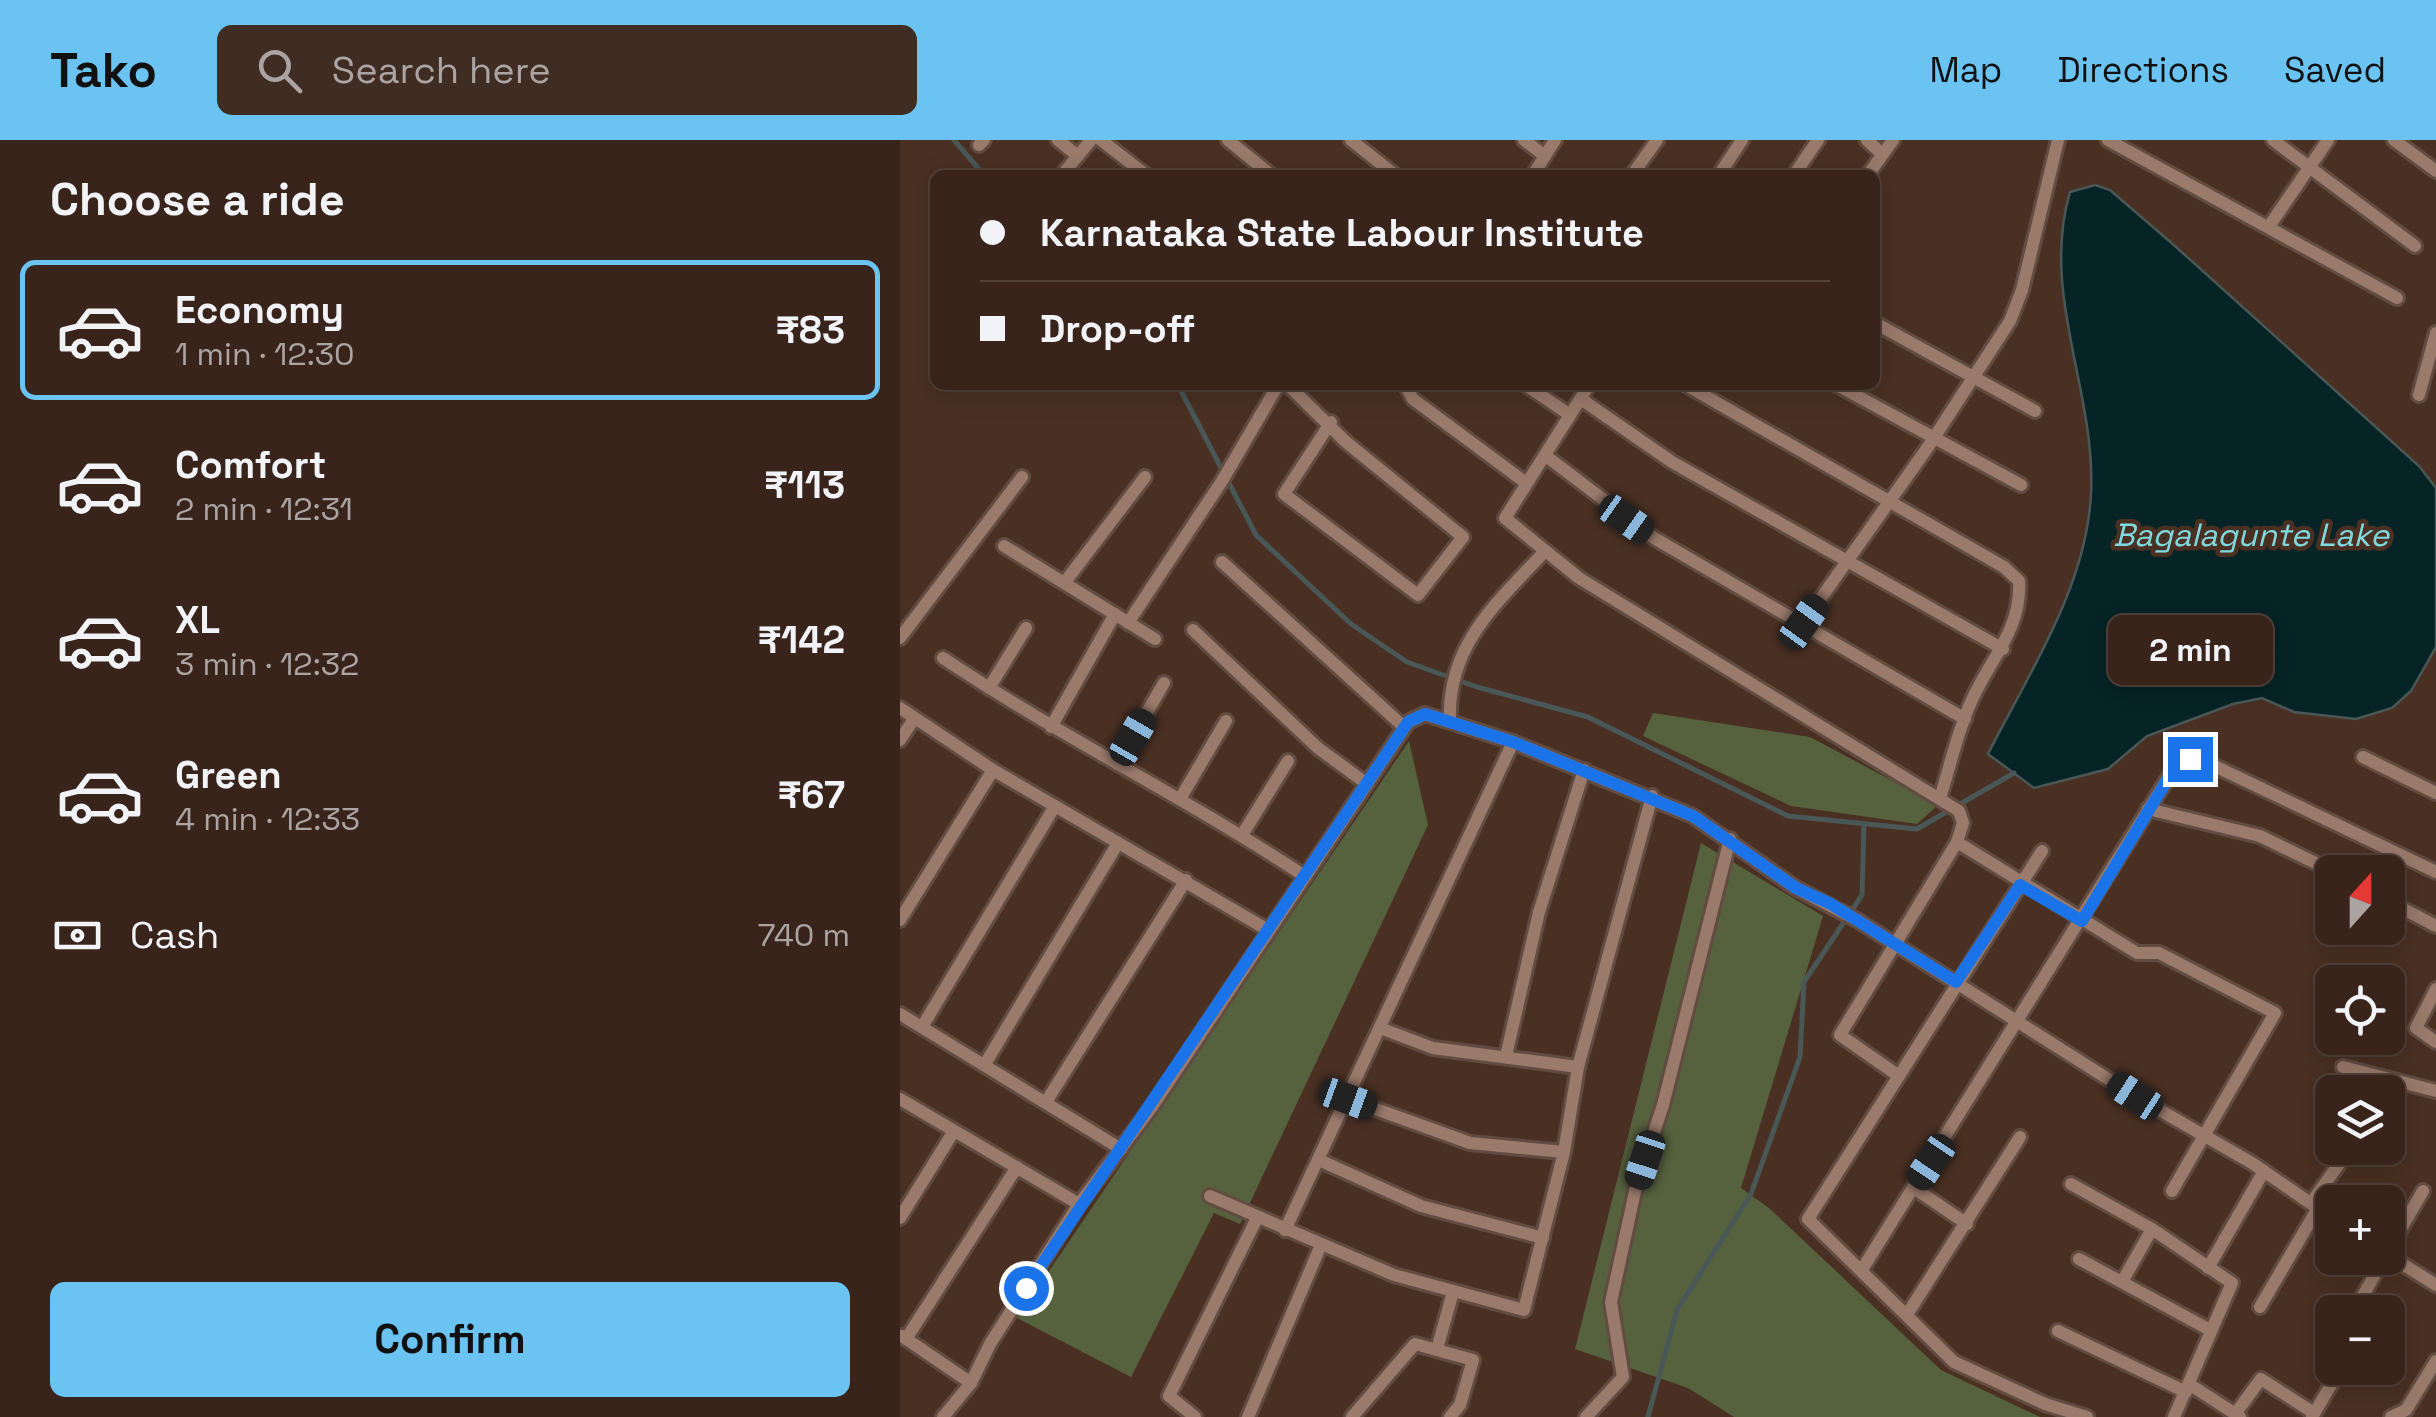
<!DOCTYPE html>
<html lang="en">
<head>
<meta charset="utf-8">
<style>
  :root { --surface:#38241a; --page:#3f2c23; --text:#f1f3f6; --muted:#aba4a2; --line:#524139; --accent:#6ac3f1 }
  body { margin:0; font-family:"Space Grotesk",sans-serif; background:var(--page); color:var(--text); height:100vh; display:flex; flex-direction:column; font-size:38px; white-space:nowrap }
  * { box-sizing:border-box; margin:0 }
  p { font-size:32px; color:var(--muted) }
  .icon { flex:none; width:55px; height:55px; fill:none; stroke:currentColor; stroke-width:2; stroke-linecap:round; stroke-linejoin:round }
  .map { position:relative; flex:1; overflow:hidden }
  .panel { display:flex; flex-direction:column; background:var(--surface); width:900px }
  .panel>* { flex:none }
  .hud { position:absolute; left:30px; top:30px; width:950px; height:220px; border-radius:15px; box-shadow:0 5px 25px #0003,0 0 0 2px var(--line); display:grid; align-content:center; height:220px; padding:0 50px; background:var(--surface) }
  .needle { width:65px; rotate:21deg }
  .fabs { position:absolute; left:1415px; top:715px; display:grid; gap:20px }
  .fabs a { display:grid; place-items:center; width:90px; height:90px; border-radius:15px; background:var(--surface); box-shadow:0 5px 25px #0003,0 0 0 2px var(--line); font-size:50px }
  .end { position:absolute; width:45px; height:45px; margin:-22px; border:12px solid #1a73e8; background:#fff; box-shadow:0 0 0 5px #fff }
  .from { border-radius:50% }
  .bubble { position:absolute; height:70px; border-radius:15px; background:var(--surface); box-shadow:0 5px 25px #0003,0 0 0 2px var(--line); font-size:32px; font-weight:700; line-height:70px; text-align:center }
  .car { position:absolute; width:30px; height:60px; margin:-30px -15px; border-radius:12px; box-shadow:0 0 8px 2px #0007; background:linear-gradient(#222 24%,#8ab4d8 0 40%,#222 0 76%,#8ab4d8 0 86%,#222 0) }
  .hud b { display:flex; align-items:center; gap:35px; height:95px; font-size:38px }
  .hud b+b { border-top:2px solid var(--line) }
  .hud i { width:25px; height:25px; background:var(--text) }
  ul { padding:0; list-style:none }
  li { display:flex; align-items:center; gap:30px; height:140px; margin:0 20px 15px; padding:0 30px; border:5px solid transparent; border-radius:15px }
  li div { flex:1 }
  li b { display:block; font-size:38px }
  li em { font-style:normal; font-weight:700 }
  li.on { border-color:var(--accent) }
  li>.icon { width:90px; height:90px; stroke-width:1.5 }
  h2 { padding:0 50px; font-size:45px; line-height:120px }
  .pay { display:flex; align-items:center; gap:25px; height:110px; padding:0 50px; font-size:38px }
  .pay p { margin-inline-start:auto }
  .action { display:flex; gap:20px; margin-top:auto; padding:20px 50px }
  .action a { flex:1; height:115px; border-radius:15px; background:var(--accent); color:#111; font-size:40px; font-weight:700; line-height:115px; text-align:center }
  header { display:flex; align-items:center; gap:60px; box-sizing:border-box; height:140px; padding:0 50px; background:var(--accent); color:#111 }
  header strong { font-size:48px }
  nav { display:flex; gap:55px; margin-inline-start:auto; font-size:35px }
  .search { width:700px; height:90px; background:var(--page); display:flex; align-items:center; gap:25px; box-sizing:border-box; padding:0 35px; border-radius:15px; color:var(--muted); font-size:38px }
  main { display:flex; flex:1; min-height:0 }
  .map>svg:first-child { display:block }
  .green { fill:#56613e }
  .water { fill:#062325; stroke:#495857; stroke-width:2.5 }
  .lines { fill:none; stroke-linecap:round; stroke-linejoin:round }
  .stream { stroke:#495857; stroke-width:5 }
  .minor-casing { stroke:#624c41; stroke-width:18 }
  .minor { stroke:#997a6b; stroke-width:12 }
  .route { stroke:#1a73e8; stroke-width:12 }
  .labels { text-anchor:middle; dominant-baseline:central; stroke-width:9; stroke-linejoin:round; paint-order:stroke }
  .water-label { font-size:32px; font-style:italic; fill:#7fdae0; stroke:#4a3023 }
</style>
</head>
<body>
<header>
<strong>Tako</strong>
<div class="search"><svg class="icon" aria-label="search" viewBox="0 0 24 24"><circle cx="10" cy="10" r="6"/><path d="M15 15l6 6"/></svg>Search here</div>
<nav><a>Map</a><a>Directions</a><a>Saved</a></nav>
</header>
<main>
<section class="panel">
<h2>Choose a ride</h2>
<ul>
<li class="on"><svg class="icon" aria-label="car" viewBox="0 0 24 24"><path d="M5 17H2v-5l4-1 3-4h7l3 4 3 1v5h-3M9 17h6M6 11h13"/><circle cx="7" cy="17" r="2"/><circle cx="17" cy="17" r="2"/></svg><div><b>Economy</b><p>1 min · 12:30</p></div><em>₹83</em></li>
<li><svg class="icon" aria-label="car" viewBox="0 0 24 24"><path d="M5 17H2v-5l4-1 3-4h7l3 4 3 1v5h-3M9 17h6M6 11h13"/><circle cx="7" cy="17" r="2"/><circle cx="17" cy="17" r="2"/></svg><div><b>Comfort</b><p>2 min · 12:31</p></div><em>₹113</em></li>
<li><svg class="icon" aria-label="car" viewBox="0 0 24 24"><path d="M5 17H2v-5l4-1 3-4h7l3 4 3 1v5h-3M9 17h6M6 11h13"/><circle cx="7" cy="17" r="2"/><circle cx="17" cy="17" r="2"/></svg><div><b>XL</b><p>3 min · 12:32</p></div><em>₹142</em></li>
<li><svg class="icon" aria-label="car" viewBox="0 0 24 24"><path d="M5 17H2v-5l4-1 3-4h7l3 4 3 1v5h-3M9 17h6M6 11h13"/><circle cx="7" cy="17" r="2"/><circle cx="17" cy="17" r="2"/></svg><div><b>Green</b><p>4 min · 12:33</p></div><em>₹67</em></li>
</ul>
<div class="pay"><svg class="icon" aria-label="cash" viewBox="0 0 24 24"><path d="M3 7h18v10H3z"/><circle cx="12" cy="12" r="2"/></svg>Cash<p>740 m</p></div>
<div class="action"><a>Confirm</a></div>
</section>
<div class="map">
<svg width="1536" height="1277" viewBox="0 0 1536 1277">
  <rect width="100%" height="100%" fill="#4a3023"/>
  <!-- green -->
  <g class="green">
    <polygon points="753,573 910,597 1038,665 1017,684 891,666 743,596"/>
    <polygon points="509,601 528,685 340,1084 314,1073 231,1237 117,1178"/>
    <polygon points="801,703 923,776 841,1048 869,1068 1041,1230 1140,1277 834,1277 788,1248 675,1209"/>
  </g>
  <!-- water -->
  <path class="water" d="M1195 45 1210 50 1275 106 1519 326 1536 348V507L1511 551 1492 568 1456 579 1394 572 1362 558 1333 564 1247 596 1208 629 1134 648 1088 614C1129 533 1187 446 1191 353 1196 251 1140 154 1170 52Z"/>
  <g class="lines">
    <!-- stream -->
    <g class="stream">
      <polyline points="54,0 84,35"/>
      <polyline points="278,245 356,395 451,484 507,522 577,547 688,577 888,676 1017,689 1114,633"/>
      <polyline points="748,1277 777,1170 851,1054 900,917 904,842 962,755 964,684"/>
    </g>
    <!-- minor casing -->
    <g class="minor-casing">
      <g id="minor">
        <polyline points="158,0 178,16"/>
        <polyline points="201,0 246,35"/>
        <polyline points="328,0 371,35"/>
        <polyline points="451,0 495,35"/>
        <polyline points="624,0 645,16"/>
        <polyline points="967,0 982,14"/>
        <polyline points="1208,0 1497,158"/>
        <polyline points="1373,0 1515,106"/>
        <polyline points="1494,0 1536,31"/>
        <polyline points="79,5 84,0"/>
        <polyline points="162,35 191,0"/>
        <polyline points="633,35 655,0"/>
        <polyline points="732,35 757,0"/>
        <polyline points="819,35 842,0"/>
        <polyline points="894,35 918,0"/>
        <polyline points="968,35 993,0"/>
        <polyline points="1370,85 1428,0"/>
        <polyline points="975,183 1135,271"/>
        <polyline points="388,245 446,302 563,397 518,455 384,354 431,282"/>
        <polyline points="505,245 513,259 626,343"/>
        <polyline points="626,245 670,275"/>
        <polyline points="689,245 605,378 679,438 1059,671 1063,683 1057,702 940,895 996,934"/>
        <path d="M786 245 1104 427 1119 441C1122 490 1089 520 1071 562 1057 592 1050 627 1040 658"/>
        <polyline points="937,245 1121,345"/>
        <polyline points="1519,255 1536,193"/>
        <polyline points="681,259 772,322 1103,509"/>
        <polyline points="646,316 754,398 1065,579"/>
        <polyline points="104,406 255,499"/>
        <polyline points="322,422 504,587"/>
        <polyline points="165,442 245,337"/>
        <polyline points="904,482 1028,307 1110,181 1122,150 1158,0"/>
        <polyline points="228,483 322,341 378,245"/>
        <polyline points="293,490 418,608 467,644"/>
        <polyline points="0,498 122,337"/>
        <path d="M43 518C160 596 286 658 403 735"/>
        <polyline points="89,548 126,488"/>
        <polyline points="0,568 93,630 368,790"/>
        <path d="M550 580C547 504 599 461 645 411"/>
        <polyline points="151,587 215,474"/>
        <polyline points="0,600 14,579"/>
        <polyline points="1463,617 1536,653"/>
        <polyline points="217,624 264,543"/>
        <polyline points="280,659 326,581"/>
        <polyline points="1248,669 1360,696 1434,732"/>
        <polyline points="342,695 388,621"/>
        <polyline points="1057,702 1237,813 1259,813 1375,873 1272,1051"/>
        <polyline points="1142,711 908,1079 1054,1222 1145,1264 1187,1277"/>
        <polyline points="1488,761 1536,786"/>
        <polyline points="0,780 93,630"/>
        <polyline points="1536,849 1516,888 1536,902"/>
        <polyline points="0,874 221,1009"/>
        <polyline points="22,887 155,666"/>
        <polyline points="480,888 533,908 678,927"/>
        <polyline points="606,916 639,772 684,630"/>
        <polyline points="85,924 218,703"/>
        <polyline points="1443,927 1536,951"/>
        <polyline points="0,959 179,1064"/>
        <polyline points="448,959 570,1003 664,1012"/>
        <polyline points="146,962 286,740"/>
        <polyline points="419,1020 521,1066 643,1098"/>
        <polyline points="1171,1044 1252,1089 1332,1143 1274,1277"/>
        <polyline points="1014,1048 1067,1084"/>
        <polyline points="310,1056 494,1135 624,1170 664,1012 678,927 752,656"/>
        <polyline points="1411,1063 1444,1017"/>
        <polyline points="0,1078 54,991"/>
        <polyline points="385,1090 613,602"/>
        <polyline points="1488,1111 1523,1051"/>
        <polyline points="1488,1115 1536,1145"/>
        <polyline points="1179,1119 1310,1190"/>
        <polyline points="963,1128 1278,622 1300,619 1536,732"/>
        <polyline points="1308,1128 1364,1031"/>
        <polyline points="1222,1142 1252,1089"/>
        <polyline points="1360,1167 1418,1068"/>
        <polyline points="1454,1172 1484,1118"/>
        <polyline points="1008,1173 1120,997"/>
        <polyline points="1158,1191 1286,1252"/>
        <polyline points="2,1196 71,1243"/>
        <polyline points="6,1199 117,1027"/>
        <polyline points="537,1209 553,1152"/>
        <polyline points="1289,1244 1340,1277"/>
        <polyline points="1335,1274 1361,1239 1414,1273"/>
        <polyline points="43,1277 71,1243 90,1204 179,1064 252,967 508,582 525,574 613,602 793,676 896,748 957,780 1235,956 1352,1023 1432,1078"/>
        <polyline points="295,1277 269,1256 357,1078"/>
        <polyline points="348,1277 421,1105"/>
        <polyline points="452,1277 515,1204 573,1220 560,1265 550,1277"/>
        <polyline points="686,1277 723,1237 711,1162 736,1047 763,965 830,699"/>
        <polyline points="1412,1277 1441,1228"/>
        <polyline points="1491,1277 1506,1270 1536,1221"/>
      </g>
    </g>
    <!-- minor -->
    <use href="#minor" class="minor"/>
  </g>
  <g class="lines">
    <!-- route -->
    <polyline class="route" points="126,1148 508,582 525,574 613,602 793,676 896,748 931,764 1056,842 1120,745 1182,781 1278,622 1290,619"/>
  </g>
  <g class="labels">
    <!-- water labels -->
    <g class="water-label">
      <text x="1351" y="395">Bagalagunte Lake</text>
    </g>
  </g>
</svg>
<div class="fabs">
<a><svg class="needle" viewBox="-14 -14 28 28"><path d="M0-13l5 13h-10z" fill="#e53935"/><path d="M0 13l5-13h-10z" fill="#aba4a2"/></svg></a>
<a><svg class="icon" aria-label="locate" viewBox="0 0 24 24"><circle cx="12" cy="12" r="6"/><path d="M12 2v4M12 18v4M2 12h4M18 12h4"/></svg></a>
<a><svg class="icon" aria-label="layers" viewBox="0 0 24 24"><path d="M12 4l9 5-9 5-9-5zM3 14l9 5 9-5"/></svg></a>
<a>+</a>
<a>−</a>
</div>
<i class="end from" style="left:126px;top:1148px"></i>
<i class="end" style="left:1290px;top:619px"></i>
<div class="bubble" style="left:1208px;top:475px;width:165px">2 min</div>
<i class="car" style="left:726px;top:379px;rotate:125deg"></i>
<i class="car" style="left:904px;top:482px;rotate:36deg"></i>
<i class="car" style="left:233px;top:597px;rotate:30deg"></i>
<i class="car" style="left:1235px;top:956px;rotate:303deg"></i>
<i class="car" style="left:448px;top:959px;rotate:110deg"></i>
<i class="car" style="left:745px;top:1020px;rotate:198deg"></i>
<i class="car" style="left:1031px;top:1022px;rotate:214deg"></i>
<div class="hud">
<b><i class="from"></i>Karnataka State Labour Institute</b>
<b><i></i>Drop-off</b>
</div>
</div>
</main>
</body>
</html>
